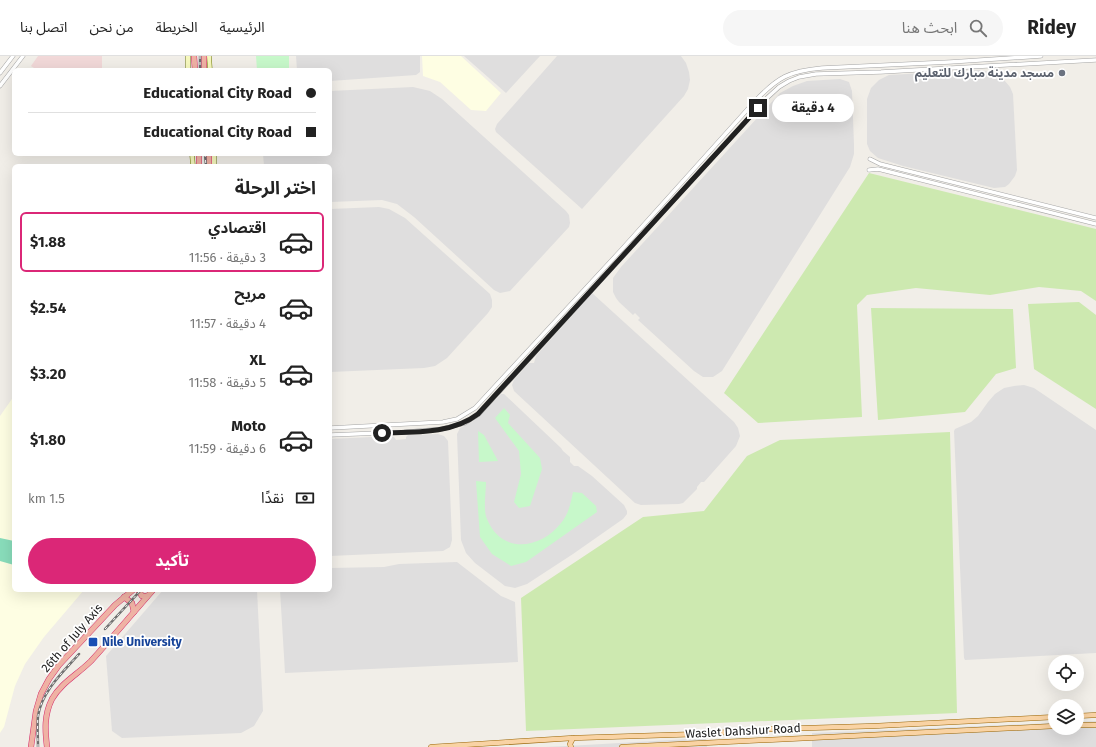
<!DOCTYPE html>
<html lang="ar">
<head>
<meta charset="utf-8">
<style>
  :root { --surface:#fff; --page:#f6f6f6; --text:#222; --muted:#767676; --line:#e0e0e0; --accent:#db2777 }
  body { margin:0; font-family:"Fira Sans","Noto Sans Arabic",sans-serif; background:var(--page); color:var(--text); direction:rtl; height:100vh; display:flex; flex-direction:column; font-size:15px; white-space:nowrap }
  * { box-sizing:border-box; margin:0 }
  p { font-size:13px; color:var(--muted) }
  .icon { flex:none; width:22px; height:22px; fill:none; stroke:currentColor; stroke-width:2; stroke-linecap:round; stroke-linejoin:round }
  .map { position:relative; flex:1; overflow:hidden; direction:ltr }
  .side { position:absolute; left:12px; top:108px; width:320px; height:428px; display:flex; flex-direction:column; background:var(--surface); border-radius:6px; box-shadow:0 4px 16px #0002; direction:rtl }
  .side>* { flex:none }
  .hud { position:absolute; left:12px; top:12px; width:320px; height:88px; border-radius:6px; box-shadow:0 4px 16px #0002; direction:rtl; display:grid; align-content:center; height:88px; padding:0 16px; background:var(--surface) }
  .tools { position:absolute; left:1048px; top:599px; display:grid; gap:8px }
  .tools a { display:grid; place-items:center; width:36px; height:36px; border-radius:50%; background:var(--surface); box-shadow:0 4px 16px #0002; font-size:20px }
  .end { position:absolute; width:18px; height:18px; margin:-9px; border:5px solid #212121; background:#fff; box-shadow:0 0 0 2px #fff }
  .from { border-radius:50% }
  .bubble { position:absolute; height:28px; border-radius:14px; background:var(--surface); box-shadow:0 4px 16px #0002; font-size:13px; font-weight:700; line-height:28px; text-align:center; direction:rtl }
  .hud b { display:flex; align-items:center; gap:14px; height:38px; font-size:15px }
  .hud b+b { border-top:1px solid var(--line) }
  .hud i { width:10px; height:10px; background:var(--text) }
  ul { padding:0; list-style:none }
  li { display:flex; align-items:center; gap:12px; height:60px; margin:0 8px 6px; padding:0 8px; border:2px solid transparent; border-radius:6px }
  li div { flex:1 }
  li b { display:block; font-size:15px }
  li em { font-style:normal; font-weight:700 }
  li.on { border-color:var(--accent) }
  li>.icon { width:36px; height:36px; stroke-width:1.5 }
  h2 { padding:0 16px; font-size:18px; line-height:48px }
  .pay { display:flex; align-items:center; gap:10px; height:44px; padding:0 16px; font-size:15px }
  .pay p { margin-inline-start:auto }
  .action { display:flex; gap:8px; margin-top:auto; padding:8px 16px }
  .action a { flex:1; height:46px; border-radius:24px; background:var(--accent); color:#fff; font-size:16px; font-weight:700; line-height:46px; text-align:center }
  header { display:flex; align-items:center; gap:24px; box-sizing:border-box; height:56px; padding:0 20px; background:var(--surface); border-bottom:1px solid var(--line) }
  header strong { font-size:19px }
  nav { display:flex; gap:22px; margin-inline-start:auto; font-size:14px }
  .search { width:280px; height:36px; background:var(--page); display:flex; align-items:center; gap:10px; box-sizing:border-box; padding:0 14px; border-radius:22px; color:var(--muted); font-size:15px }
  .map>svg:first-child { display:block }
  .residential { fill:#dfdede }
  .commercial { fill:#f1d8d8 }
  .education { fill:#fefee3 }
  .grass { fill:#cde9b0 }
  .park { fill:#c7f8ca }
  .pitch { fill:#89ddbb }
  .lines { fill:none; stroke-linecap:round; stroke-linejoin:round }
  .tertiary-casing { stroke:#a5a5a5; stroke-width:4.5 }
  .secondary-casing { stroke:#6d7708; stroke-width:5 }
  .primary-casing { stroke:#996505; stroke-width:5.5 }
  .trunk-casing { stroke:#d62d6a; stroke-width:6 }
  .tertiary { stroke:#fff; stroke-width:3.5 }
  .secondary { stroke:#f6f8be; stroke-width:4 }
  .primary { stroke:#f9d3a4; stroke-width:4.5 }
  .trunk { stroke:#efb2a4; stroke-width:5 }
  .rail-casing { stroke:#6f6f6f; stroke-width:2.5 }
  .rail { stroke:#fff; stroke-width:1; stroke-dasharray:3; stroke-linecap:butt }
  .route { stroke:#212121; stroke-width:5 }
  .worship-dot { fill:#6b7280; stroke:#fff; stroke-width:1.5 }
  .transit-dot { fill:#1a4fb4; stroke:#fff; stroke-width:1.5 }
  .labels { text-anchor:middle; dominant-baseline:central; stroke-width:3.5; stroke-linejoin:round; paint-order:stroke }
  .worship-label { font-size:12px; font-weight:bold; fill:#5b616d; stroke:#fff; text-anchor:end }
  .street-label { font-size:12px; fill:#212121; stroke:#fff }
  .transit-label { font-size:12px; font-weight:bold; fill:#164399; stroke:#fff; text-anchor:start }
</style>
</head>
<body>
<header>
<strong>Ridey</strong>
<div class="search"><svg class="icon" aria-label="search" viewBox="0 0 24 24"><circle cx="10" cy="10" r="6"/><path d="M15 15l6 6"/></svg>ابحث هنا</div>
<nav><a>الرئيسية</a><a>الخريطة</a><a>من نحن</a><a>اتصل بنا</a></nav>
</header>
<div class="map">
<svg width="1096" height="691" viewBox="0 0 1096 691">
  <rect width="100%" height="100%" fill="#f1eee8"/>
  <!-- residential -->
  <g class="residential">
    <polygon points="296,0 420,0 420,16 416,19 330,25 330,14 297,14"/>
    <polygon points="464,0 540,0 506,37"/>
    <polygon points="557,0 681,0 686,7 689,16 690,24 688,33 684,40 582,153 496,76 495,73 497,68"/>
    <polygon points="980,14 989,16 1004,24 1010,31 1013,38 1017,114 1015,120 1009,128 1005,131 994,132 903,110 878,102 870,95 867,88 867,43 871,32 879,24 889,19"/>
    <polygon points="840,23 849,26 852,35 854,89 854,98 850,111 722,315 713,321 703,321 694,315 638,264 640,262 635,257 633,259 619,246 616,242 613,236 613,222 621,211 780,37 793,30 807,25"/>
    <polygon points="413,31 430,35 442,43 566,155 569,159 570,167 569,171 510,235 500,237 494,234 414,161 397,148 382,144 330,146 330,110 264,110 263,98 330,98 330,35"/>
    <polygon points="379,151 389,153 405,162 490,238 492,244 492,251 488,257 447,302 435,310 424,312 330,316 330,153"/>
    <polygon points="592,237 734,366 738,372 740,380 736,390 704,426 701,426 697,431 697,433 683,447 679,448 641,449 635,447 514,335 512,329 514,324 529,307 534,307 536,300"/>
    <polygon points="1024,329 1034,332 1096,374 1096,597 965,604 964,602 954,375 955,373 971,366 978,360 988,346 995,338 1004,332 1014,330"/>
    <polygon points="501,338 504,338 561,392 563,395 570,401 570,406 574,410 578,410 592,420 624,449 627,455 627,458 623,463 573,498 527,528 515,532 505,530 475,507 466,497 461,484 457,378 460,372 472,366 482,358"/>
    <polygon points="438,378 444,380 448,385 452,484 450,491 443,495 330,500 330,383 392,380 394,381 396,384 406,383 406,381 408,379"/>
    <polygon points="457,506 501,540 515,546 518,606 285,617 280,534 330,534 330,512 384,511 399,508"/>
    <polygon points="163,534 257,534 263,655 254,670 241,677 122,682 112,675 106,600"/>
    <polygon points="1096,665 1096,691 812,691 812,677 1055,667 1055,672 1077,672 1077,666"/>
    <polygon points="706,682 707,691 545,691 585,689"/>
  </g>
  <!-- commercial -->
  <polygon class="commercial" points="38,0 102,0 102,14 37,14 31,10"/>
  <!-- education -->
  <g class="education">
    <polygon points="422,0 461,0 501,37 486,55 471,54 440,26 423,20"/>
    <polygon points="14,340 14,534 84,534 44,581 25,608 15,630 4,671 0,677 0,360"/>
  </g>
  <!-- grass -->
  <g class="grass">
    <polygon points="869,117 1096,173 1096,245 1081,235 1039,231 990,239 916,232 867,239 857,249 862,361 758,367 724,337"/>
    <polygon points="1079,246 1096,259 1096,353 1034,313 1028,248"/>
    <polygon points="871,252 1013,253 1016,312 996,318 965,356 878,364"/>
    <polygon points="950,376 957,657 526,675 521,542 643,461 704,455 747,400 780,384"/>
  </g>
  <!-- park -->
  <g class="park">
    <polygon points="256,0 289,0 289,14 257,14"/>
    <polygon points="504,352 510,359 508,367 540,402 542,413 530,450 519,452 514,446 521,418 519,395 495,362"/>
    <polygon points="478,375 484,379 498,405 479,406"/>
    <path d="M476 425 486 426C486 435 483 455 487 463 501 498 540 494 561 467 568 459 571 447 573 436L582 437 596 450 597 456 526 506 511 510 492 498 480 481Z"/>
  </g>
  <!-- pitch -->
  <polygon class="pitch" points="0,482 14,485 14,509 0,505"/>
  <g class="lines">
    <!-- tertiary casing -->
    <g class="tertiary-casing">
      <g id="tertiary">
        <polyline points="0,17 13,0"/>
        <polyline points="0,30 23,0"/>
        <polyline points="870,103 880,108 1096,162"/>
        <polyline points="869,114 878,113 1096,168"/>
        <path d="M330 372 443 366 457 363 475 352 622 193 755 45C778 21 789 15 822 12L950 6 1041 0"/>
        <polyline points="330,379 404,376 442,373 465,367 479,358 767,42 779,31 789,25 799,21 816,18 881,16 1096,4"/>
      </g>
    </g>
    <!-- secondary casing -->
    <g class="secondary-casing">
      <g id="secondary">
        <polyline points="188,0 188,14"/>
        <polyline points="209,0 210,14"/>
        <polyline points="192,98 193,110"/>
        <polyline points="214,98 214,110"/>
      </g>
    </g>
    <!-- primary casing -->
    <g class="primary-casing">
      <g id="primary">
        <polyline points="1077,660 1096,659"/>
        <polyline points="1077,669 1096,669"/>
        <polyline points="431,691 573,682 700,678 774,673 874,670 1055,661"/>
        <polyline points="571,691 570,688 573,682"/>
        <polyline points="622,691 1055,670"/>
      </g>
    </g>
    <!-- trunk casing -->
    <g class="trunk-casing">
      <g id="trunk">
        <polyline points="194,0 195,14"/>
        <polyline points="204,0 204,14"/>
        <polyline points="199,98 199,110"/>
        <polyline points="209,98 209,110"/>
        <polyline points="138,534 142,540 147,540"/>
        <polyline points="124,541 132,547 134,556"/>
        <polyline points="31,691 36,655 41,638 49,623 59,609 115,549 133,534"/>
        <path d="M47 691C45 674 44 659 52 643 61 627 78 618 91 605 112 582 132 558 153 534"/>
      </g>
    </g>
    <!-- tertiary -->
    <use href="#tertiary" class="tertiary"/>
    <!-- secondary -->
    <use href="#secondary" class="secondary"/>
    <!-- primary -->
    <use href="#primary" class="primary"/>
    <!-- trunk -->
    <use href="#trunk" class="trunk"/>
    <!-- rail casing -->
    <g class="rail-casing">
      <g id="rail">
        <polyline points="200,0 200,14"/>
        <polyline points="205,98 206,110"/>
        <polyline points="105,573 141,534"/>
        <path d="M38 691C38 681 37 670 38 660 42 635 63 616 79 598"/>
      </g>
    </g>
    <!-- rail -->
    <use href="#rail" class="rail"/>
  </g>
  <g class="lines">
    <!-- route -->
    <path class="route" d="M382 377C414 376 452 378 478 358L758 52"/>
  </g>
  <!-- markers -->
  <circle class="worship-dot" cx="1062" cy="17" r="4"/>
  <rect class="transit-dot" x="88" y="581" width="10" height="10" rx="2"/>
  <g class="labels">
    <!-- worship labels -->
    <g class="worship-label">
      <text x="1054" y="17">مسجد مدينة مبارك للتعليم</text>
    </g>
    <!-- street labels -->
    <g class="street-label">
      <text transform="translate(72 582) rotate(-49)">26th of July Axis</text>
      <text transform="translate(743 675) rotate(-3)">Waslet Dahshur Road</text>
    </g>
    <!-- transit labels -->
    <g class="transit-label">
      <text x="102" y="586">Nile University</text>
    </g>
  </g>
</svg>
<div class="tools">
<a><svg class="icon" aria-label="locate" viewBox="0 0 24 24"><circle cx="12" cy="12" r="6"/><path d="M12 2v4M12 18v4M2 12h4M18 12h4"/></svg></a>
<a><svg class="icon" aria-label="layers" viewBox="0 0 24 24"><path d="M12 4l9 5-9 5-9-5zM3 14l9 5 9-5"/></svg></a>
</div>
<i class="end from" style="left:382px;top:377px"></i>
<i class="end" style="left:758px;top:52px"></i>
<div class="bubble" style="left:772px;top:38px;width:82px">4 دقيقة</div>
<div class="hud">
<b><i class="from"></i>Educational City Road</b>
<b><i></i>Educational City Road</b>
</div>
<section class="side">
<h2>اختر الرحلة</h2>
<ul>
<li class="on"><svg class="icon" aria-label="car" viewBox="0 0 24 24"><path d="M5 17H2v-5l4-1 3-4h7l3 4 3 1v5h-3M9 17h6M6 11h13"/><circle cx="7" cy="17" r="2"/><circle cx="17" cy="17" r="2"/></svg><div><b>اقتصادي</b><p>3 دقيقة · 11:56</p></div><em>$1.88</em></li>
<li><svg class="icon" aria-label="car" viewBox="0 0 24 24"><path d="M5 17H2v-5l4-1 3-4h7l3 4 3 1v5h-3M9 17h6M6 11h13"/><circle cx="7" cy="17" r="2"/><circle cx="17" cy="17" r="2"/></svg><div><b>مريح</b><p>4 دقيقة · 11:57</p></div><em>$2.54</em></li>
<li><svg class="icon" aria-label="car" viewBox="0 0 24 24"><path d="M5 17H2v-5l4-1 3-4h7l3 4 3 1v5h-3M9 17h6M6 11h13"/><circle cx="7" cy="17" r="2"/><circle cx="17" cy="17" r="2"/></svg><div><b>XL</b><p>5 دقيقة · 11:58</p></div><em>$3.20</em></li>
<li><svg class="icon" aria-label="car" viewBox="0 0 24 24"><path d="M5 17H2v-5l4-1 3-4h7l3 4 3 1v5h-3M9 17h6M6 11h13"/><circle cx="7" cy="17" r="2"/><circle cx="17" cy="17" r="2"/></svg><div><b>Moto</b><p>6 دقيقة · 11:59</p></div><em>$1.80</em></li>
</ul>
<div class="pay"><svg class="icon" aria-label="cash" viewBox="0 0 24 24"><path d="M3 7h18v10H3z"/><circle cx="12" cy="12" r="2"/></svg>نقدًا<p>1.5 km</p></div>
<div class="action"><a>تأكيد</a></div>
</section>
</div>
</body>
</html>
